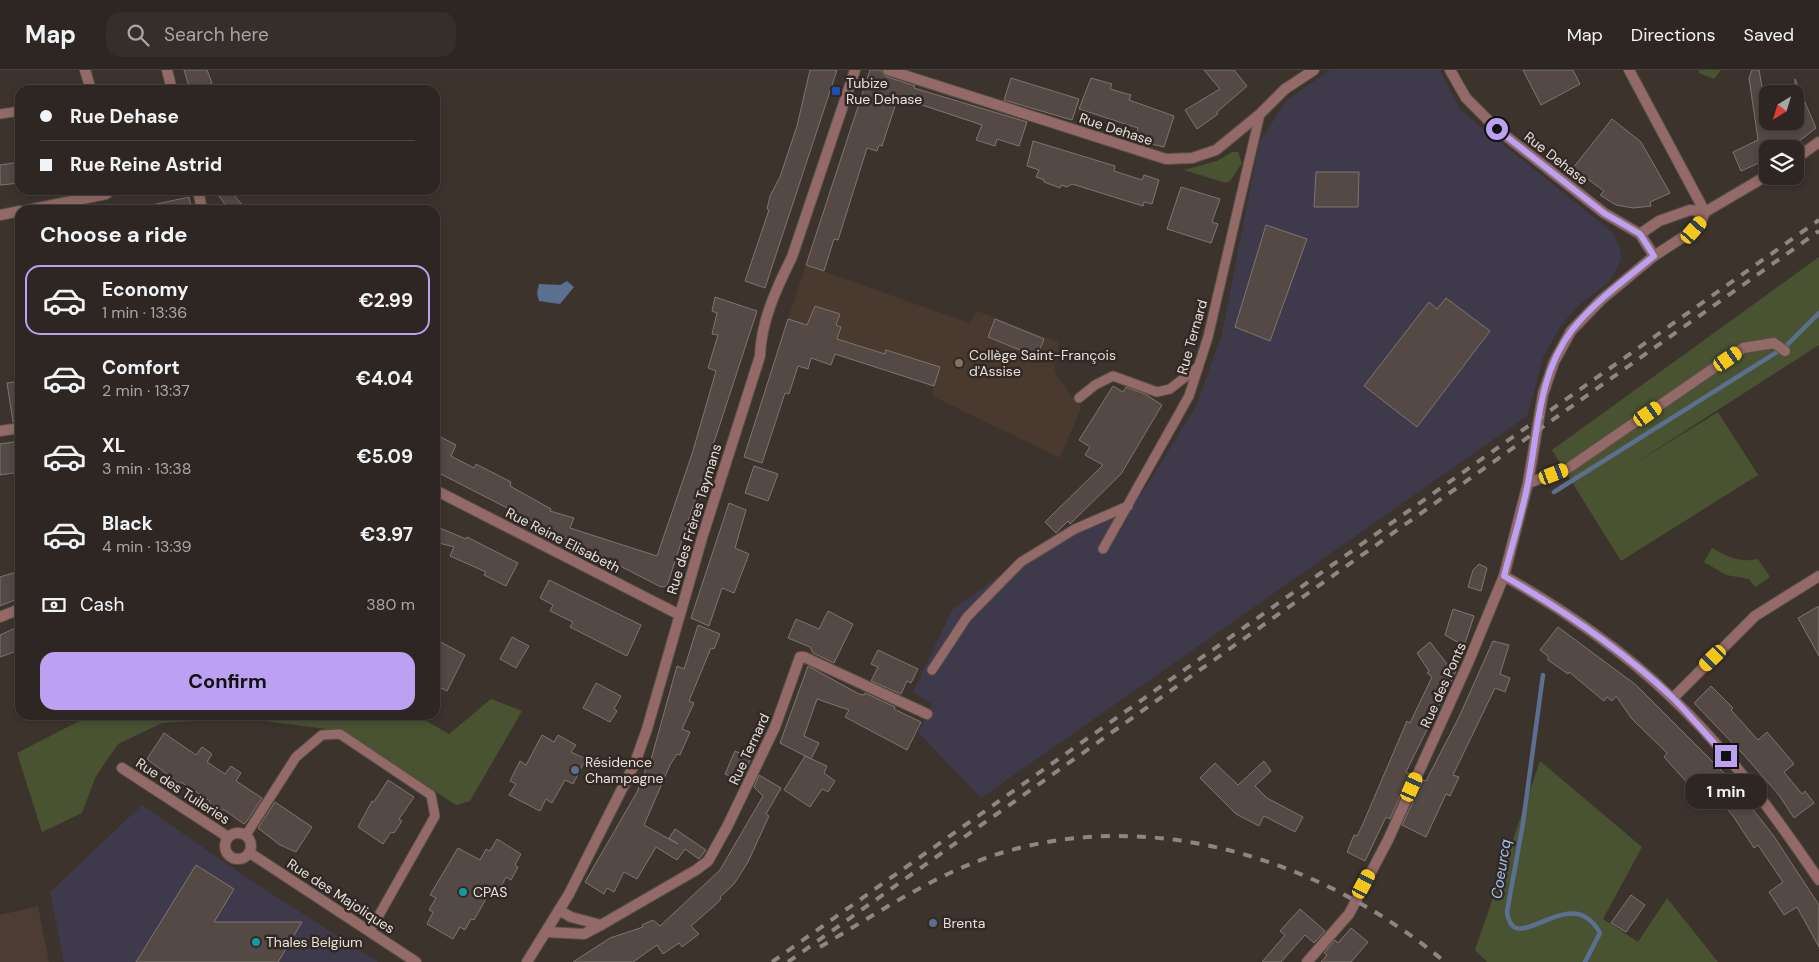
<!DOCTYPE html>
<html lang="en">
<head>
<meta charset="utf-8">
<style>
  :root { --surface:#2e2622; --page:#362e2a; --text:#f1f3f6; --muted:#a7a5a5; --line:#494340; --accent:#bca0f2 }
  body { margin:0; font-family:"DM Sans",sans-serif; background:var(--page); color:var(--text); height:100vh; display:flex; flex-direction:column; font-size:19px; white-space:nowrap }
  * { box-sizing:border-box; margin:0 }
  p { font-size:16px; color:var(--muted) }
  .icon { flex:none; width:28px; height:28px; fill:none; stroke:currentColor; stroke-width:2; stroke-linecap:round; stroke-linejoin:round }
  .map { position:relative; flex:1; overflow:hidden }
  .side { position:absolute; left:15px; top:135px; width:425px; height:515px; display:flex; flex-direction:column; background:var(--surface); border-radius:15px; box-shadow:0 2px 8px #0003,0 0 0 1px var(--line) }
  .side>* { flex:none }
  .hud { position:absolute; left:15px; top:15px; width:425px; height:110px; border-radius:15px; box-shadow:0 2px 8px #0003,0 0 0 1px var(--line); display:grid; align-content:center; height:110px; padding:0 25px; background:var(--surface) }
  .needle { width:32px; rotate:218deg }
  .fabs { position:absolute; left:1759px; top:15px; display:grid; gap:10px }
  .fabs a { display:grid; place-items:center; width:45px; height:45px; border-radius:10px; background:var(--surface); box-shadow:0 2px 8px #0003,0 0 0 1px var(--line); font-size:25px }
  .end { position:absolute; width:22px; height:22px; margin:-11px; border:6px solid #bca0f2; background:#111; box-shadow:0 0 0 2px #111 }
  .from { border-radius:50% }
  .bubble { position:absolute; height:35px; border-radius:15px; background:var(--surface); box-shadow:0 2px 8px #0003,0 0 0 1px var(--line); font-size:16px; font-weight:700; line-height:35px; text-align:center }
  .car { position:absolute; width:15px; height:30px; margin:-15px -8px; border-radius:6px; box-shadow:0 0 4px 1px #0007; background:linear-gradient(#f5c518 24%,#345 0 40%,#f5c518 0 76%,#345 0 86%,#f5c518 0) }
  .hud b { display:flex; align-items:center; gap:18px; height:48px; font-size:19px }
  .hud b+b { border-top:1px solid var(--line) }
  .hud i { width:12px; height:12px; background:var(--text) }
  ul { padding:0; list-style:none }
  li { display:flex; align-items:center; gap:15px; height:70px; margin:0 10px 8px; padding:0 15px; border:2px solid transparent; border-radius:15px }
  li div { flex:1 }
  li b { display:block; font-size:19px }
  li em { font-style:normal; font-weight:700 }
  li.on { border-color:var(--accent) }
  li>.icon { width:45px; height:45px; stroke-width:1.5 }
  h2 { padding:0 25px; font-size:22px; line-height:60px }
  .pay { display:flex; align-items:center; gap:12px; height:55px; padding:0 25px; font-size:19px }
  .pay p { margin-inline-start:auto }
  .primary-button { display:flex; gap:10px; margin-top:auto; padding:10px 25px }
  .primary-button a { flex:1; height:58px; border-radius:15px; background:var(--accent); color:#111; font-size:20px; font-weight:700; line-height:58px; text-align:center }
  header { display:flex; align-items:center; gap:30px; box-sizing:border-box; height:70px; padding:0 25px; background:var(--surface); border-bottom:1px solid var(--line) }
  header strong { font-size:24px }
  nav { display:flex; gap:28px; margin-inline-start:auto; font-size:18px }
  .search { width:350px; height:45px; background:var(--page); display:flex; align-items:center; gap:12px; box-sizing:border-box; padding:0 18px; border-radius:15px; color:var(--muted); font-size:19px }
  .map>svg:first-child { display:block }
  .built { fill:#4c3c33 }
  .industrial { fill:#3e3a4b }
  .education { fill:#4a392e }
  .green { fill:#495332 }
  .water { fill:#5b6f91 }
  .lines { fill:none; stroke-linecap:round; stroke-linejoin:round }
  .stream { stroke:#5b6f91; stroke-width:4.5 }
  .building { fill:#544944; stroke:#80746e }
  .service-casing { stroke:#584f49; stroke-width:11 }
  .minor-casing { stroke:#584f49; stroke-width:12 }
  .tertiary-casing { stroke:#584f49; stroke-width:12 }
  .service { stroke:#936a68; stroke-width:9 }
  .minor { stroke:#936a68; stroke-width:10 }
  .tertiary { stroke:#936a68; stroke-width:10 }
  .rail { stroke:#8f8682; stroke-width:4; stroke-dasharray:9 9; stroke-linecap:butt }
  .route { stroke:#bca0f2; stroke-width:6 }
  .transit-dot { fill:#1a4fb4; stroke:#332924; stroke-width:2 }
  .education-dot { fill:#8d6e63; stroke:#332924; stroke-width:2 }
  .service-dot { fill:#5c6f8a; stroke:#332924; stroke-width:2 }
  .culture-dot { fill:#0f9aa8; stroke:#332924; stroke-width:2 }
  .labels { text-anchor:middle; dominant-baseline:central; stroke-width:5; stroke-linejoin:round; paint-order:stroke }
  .poi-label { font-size:14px; fill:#e6dfdc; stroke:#332924; text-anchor:start }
  .street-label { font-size:14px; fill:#e6dfdc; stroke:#332924 }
  .water-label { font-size:15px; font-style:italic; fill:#9fc1f9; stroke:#332924 }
</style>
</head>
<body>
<header>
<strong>Map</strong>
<div class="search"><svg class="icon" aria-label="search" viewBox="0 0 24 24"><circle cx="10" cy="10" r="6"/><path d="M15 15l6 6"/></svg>Search here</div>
<nav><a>Map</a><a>Directions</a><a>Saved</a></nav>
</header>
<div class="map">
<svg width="1819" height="892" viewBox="0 0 1819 892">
  <rect width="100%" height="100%" fill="#3d332d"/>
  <!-- built -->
  <polygon class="built" points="38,836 49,892 0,892 0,845"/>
  <!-- industrial -->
  <g class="industrial">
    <polygon points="1330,0 1440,0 1460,40 1612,162 1620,177 1621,190 1610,211 1574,239 1559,259 1544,285 1527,346 981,728 918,662 932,634 913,622 952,540 1054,467 1141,425 1197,334 1222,264 1259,73 1287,30"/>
    <polygon points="142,735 244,806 378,892 64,892 50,822"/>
  </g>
  <!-- education -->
  <polygon class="education" points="806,195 969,253 977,241 1059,272 1054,302 1081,338 1060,388 932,326 934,316 782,267"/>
  <!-- green -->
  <g class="green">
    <polygon points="1699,0 1721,0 1714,9 1699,3"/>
    <polygon points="1232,82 1238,82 1242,93 1230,111 1226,113 1184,100 1217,91"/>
    <polygon points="1819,187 1819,275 1629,397 1718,342 1758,405 1621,491 1552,380"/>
    <path d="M1712 478C1728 487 1740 493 1758 489L1770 507 1755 517 1749 509 1726 505 1704 492Z"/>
    <polygon points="491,629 522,641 470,731 456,735 343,661 240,648 162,653 118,674 96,706 82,743 42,762 17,683 91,645 416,645 449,664"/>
    <polygon points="1540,691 1642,777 1603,849 1638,872 1667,828 1718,892 1487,892 1475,880"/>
  </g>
  <!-- water -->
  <polygon class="water" points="567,211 574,217 560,234 539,231 537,223 539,214 560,215"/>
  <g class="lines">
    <!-- stream -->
    <g class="stream">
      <polyline points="1554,422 1785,277 1819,243"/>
      <path d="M1543 605 1523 753 1507 842C1514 892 1570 808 1600 863L1585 892"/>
    </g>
  </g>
  <!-- building -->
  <g class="building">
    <polygon points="184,0 207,0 212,13 208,15 210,20 190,20"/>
    <polygon points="810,0 837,0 765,218 745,211 769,140 767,139 770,126 780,107 797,56"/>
    <polygon points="870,0 881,0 885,6 915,16 914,18 1027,52 1019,76 997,69 995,76 976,70 982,55 898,27 882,76 879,75 877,81 867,78 838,170 834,169 824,201 806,195"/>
    <polygon points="1204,0 1234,0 1247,16 1217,42 1218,44 1197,59 1185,40 1220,19"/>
    <polygon points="1523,0 1573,0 1580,14 1541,35"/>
    <polygon points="1752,0 1759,0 1768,51 1795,51 1795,9 1816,58 1789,79 1768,79 1768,89 1741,101 1733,82 1758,70 1749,8"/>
    <polygon points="1011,8 1079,29 1072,50 1004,30"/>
    <polygon points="1091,8 1112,14 1110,19 1131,25 1129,30 1174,46 1164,77 1134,70 1138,58 1079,39"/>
    <polygon points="1612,49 1641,72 1670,123 1650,132 1651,136 1633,138 1616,135 1600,125 1604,121 1573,98"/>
    <polygon points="1033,71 1115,96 1114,101 1142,110 1144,105 1159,110 1152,134 1144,132 1143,136 1072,114 1067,117 1061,115 1060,118 1044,112 1044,110 1036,107 1039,100 1027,96"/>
    <polygon points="20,92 20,113 0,115 0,95"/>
    <polygon points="1316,102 1359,102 1358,137 1314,137"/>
    <polygon points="1181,117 1220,129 1212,152 1218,154 1211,173 1167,159"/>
    <polygon points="227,120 230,120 246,140 229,140 219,126"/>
    <polygon points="189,127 192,140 153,140 152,135"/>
    <polygon points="1266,155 1307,169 1270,271 1235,257"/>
    <polygon points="715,227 757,241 667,516 661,517 435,401 435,364 456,375 451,386 474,398 476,394 511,412 510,416 551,439 550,441 574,448 570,458 657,486 692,384 716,301 708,298 718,265 712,264 717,243 712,241"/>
    <polygon points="1446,228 1490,261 1417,357 1364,316 1429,232 1437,239"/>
    <polygon points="815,236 840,244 836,255 841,257 837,269 885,284 886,280 940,297 934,316 835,284 831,295 811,288 808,299 798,296 789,324 785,323 762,393 744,387 788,249 807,255"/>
    <polygon points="995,249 1044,269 1037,287 988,267"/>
    <polygon points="20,311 20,351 13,352 7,313"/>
    <polygon points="1113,316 1123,322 1126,317 1145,324 1162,335 1121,404 1070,454 1068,451 1056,463 1045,452 1103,395 1085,385 1090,377 1079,370"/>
    <polygon points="20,371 20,402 0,405 0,374"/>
    <polygon points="754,396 778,404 768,431 745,423"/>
    <polygon points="729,433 746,440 735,478 749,484 734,523 722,518 709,556 691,548"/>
    <polygon points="435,456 466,469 467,467 518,493 506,516 484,505 486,502 450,486 454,477 435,472"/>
    <polygon points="1479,494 1487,498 1481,521 1468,517 1473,500"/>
    <polygon points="16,502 20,511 20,528 0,536 0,507"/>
    <polygon points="549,510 641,555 627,586 570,557 573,552 550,541 553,535 540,528"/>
    <polygon points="1819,536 1819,586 1798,548"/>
    <polygon points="1453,539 1474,546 1464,576 1445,565"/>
    <polygon points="828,541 853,554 834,593 813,583 810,577 788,568 796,549 819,559"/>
    <polygon points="698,555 720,564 714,579 711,578 689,631 694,633 682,659 690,662 680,685 677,684 670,695 644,755 678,774 669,768 675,759 706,780 699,789 685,779 677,790 656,777 637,809 624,802 614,822 607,818 604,824 585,812 637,722 647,696 649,697 677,596 684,599"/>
    <polygon points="20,556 20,580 0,587 0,565"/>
    <polygon points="1558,557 1636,615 1724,703 1773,765 1819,835 1819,877 1797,837 1784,845 1769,822 1783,812 1758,775 1754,778 1733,746 1720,731 1710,721 1707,723 1697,712 1691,717 1664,687 1667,683 1632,649 1616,626 1612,631 1607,627 1604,631 1569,602 1568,604 1548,590 1548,586 1540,580"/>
    <polygon points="512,567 529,576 516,598 500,589"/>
    <polygon points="435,569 465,585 447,621 435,615"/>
    <polygon points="1493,571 1509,575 1500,604 1510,608 1505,622 1495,618 1453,705 1459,707 1450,726 1446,724 1426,767 1402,755 1423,710 1426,711 1459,647"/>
    <polygon points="1430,572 1450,598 1456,601 1406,702 1410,704 1390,749 1386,747 1365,791 1347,782 1354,765 1357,766 1362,756 1407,651 1410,653 1432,607 1427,603 1429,601 1417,583"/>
    <polygon points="878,580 918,599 911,613 907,611 901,624 871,611 878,597 871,594"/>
    <polygon points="808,596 859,624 864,625 865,623 895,637 894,639 921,652 907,680 845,647 849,640 817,629 804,666 819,673 811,689 780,673"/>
    <polygon points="596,613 621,626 614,639 617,641 610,652 583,638"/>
    <polygon points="1711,616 1733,638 1731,640 1758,670 1767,662 1794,694 1784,702 1802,724 1805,721 1814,733 1794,748 1779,725 1743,684 1694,633"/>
    <polygon points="164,663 196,685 202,677 212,684 207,692 225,704 231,696 241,703 236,711 262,728 247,751 244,754 223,739 222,742 209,733 210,731 181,712 180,714 147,689"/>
    <polygon points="542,665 554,672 558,665 576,675 571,682 586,689 573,714 565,710 552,733 546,729 540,741 509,725 516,714 510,711 520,691 526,695"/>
    <polygon points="735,681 751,688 741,711 725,704"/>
    <polygon points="805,686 827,696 824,703 835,711 828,722 822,719 810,737 784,720"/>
    <polygon points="1264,691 1271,701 1255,716 1267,728 1303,747 1295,762 1264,746 1259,756 1236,744 1200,708 1215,693 1238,715"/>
    <polygon points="759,705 781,718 766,744 769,746 748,792 734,814 720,827 721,829 714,836 691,856 699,864 682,877 679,873 663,884 657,875 633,892 573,892 610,868 643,857 642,855 653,850 660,856 720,800 763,726 754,717"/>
    <polygon points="388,710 414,727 399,749 402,751 394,763 391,762 383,774 358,757 372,731 374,732"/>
    <polygon points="275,732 312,757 296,782 280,775 258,758"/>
    <polygon points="497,769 521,784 515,795 518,797 511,810 506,807 500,819 497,817 490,828 487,827 474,850 471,849 465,860 460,857 453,869 427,854 433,842 429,840 436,828 430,825 458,778 480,790 486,779 490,781"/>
    <polygon points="196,795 234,819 214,852 302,852 278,892 136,892"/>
    <polygon points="1631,825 1645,835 1626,862 1611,853"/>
    <polygon points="1300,839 1325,861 1314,873 1305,865 1281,892 1262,892 1285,865 1280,861"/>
    <polygon points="1351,858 1368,872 1351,892 1321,892 1327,885 1324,883 1335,870 1338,873"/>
  </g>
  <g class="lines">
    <!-- service casing -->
    <g class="service-casing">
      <g id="service">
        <polyline points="0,44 20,41"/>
        <polyline points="1079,328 1095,315 1113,306 1157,322 1170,319 1198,297"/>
        <polyline points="1103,479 1189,326 1208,267 1260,44"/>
        <polyline points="932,600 967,547 1021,492 1075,459 1128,436"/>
        <polyline points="246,765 296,687 322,665 340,664 431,725 435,746 370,861"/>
      </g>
    </g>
    <!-- minor casing -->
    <g class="minor-casing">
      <g id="minor">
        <polyline points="85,0 91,20"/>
        <polyline points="167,0 172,20"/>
        <polyline points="888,0 1166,89 1192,88 1216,80 1260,44 1285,19 1314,0"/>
        <polyline points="1450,0 1466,28 1497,59 1604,143 1640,164 1654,186"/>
        <polyline points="1629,0 1705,142"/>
        <polyline points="1795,89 1819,72"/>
        <polyline points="198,120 202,140"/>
        <polyline points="28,140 106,124 111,120"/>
        <polyline points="0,145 20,141"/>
        <polyline points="1640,164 1659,151 1690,140 1705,142 1768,105"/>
        <polyline points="0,361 20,358"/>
        <polyline points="1528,413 1567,399 1743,278 1774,273 1785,281"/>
        <polyline points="435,420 678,544"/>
        <path d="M1504 506C1561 538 1625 582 1672 628 1729 682 1775 745 1819 810"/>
        <polyline points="0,547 20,539"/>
        <polyline points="1673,628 1755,546 1819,506"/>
        <polyline points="122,698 228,767"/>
        <circle cx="238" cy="776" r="13"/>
        <polyline points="250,783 416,892"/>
        <polyline points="601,855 696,800 708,791 727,757 775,657 800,587 804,587 927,644"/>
        <polyline points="546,862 584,864 601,855 571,847 559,840"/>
        <polyline points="1307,892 1349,844 1388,770 1468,593 1504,506 1528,413 1543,324 1554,292 1571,261 1601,230 1654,186 1694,160 1701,152 1705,142"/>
      </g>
    </g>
    <!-- tertiary casing -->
    <g class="tertiary-casing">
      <path id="tertiary" d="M527 892 569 824 635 693 647 659 702 468 760 286C761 251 777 217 792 187L855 0"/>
    </g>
    <!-- service -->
    <use href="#service" class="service"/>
    <!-- minor -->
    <use href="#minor" class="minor"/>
    <!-- tertiary -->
    <use href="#tertiary" class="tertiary"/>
    <!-- rail -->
    <g class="rail">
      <path d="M820 877C878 843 936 803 1001 783 1156 736 1324 791 1445 892"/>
      <polyline points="772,892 1819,150"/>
      <polyline points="788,892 1819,161"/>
    </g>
  </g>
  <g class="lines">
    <!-- route -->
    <path class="route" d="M1497 59 1604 143 1640 164 1654 186C1626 209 1594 232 1572 260 1538 304 1538 362 1528 413 1522 444 1512 475 1504 506 1563 540 1622 580 1672 627 1691 646 1708 667 1726 686"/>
  </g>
  <!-- markers -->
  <rect class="transit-dot" x="831" y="16" width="10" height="10" rx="2.5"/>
  <circle class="education-dot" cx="959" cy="293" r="5"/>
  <g class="service-dot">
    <circle cx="575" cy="700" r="5"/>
    <circle cx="933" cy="853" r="5"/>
  </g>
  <g class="culture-dot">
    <circle cx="463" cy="822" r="5"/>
    <circle cx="256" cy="872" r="5"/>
  </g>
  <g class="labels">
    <!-- poi labels -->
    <g class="poi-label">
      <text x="846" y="13">Tubize<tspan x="846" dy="16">Rue Dehase</tspan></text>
      <text x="969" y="285">Collège Saint-François<tspan x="969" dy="16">d'Assise</tspan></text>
      <text x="585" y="692">Résidence<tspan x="585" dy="16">Champagne</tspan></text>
      <text x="473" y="822">CPAS</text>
      <text x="943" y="853">Brenta</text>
      <text x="266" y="872">Thales Belgium</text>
    </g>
    <!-- street labels -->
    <g class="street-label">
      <text transform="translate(1116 59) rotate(18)">Rue Dehase</text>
      <text transform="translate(1556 88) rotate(38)">Rue Dehase</text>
      <text transform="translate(1192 267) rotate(-74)">Rue Ternard</text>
      <text transform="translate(694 449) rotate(-73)">Rue des Frères Taymans</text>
      <text transform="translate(563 470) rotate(27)">Rue Reine Elisabeth</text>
      <text transform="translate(1443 615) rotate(-66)">Rue des Ponts</text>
      <text transform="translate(749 679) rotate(-65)">Rue Ternard</text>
      <text transform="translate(183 721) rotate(33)">Rue des Tuileries</text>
      <text transform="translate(341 826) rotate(33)">Rue des Majoliques</text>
    </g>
    <!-- water labels -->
    <g class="water-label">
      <text transform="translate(1501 799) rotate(-81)">Coeurcq</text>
    </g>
  </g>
</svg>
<div class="fabs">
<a><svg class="needle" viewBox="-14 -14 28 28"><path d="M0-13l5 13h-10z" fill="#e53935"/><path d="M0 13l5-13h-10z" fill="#a7a5a5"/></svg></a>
<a><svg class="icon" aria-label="layers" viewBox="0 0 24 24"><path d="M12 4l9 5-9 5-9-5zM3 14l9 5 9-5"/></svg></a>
</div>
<i class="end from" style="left:1497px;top:59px"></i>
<i class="end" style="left:1726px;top:686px"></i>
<div class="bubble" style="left:1685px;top:704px;width:82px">1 min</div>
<i class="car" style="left:1694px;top:160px;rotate:41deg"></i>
<i class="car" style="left:1728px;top:289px;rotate:55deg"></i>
<i class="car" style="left:1648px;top:344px;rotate:55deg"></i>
<i class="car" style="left:1554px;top:404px;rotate:69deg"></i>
<i class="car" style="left:1713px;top:588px;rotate:226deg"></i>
<i class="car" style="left:1412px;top:717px;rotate:24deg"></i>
<i class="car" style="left:1364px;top:814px;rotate:28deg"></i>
<div class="hud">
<b><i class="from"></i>Rue Dehase</b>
<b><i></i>Rue Reine Astrid</b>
</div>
<section class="side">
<h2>Choose a ride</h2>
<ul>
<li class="on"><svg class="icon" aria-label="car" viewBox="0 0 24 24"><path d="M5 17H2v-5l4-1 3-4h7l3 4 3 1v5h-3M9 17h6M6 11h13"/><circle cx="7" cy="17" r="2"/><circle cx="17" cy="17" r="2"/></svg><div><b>Economy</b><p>1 min · 13:36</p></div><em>€2.99</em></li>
<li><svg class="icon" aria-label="car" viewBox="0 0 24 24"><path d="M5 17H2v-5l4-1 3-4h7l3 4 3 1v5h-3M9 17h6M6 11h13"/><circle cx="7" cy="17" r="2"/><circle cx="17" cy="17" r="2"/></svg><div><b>Comfort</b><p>2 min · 13:37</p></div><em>€4.04</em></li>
<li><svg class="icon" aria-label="car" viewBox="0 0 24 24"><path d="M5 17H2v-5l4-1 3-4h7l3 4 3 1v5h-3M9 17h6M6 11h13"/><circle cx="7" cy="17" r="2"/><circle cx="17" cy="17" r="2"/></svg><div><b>XL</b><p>3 min · 13:38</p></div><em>€5.09</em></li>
<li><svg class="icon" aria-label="car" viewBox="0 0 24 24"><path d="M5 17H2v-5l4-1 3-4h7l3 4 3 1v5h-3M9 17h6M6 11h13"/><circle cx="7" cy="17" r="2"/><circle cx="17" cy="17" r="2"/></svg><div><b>Black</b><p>4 min · 13:39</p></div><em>€3.97</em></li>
</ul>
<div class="pay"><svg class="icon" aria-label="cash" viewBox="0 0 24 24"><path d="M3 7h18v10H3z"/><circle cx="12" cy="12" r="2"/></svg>Cash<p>380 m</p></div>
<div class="primary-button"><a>Confirm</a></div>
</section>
</div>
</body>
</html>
